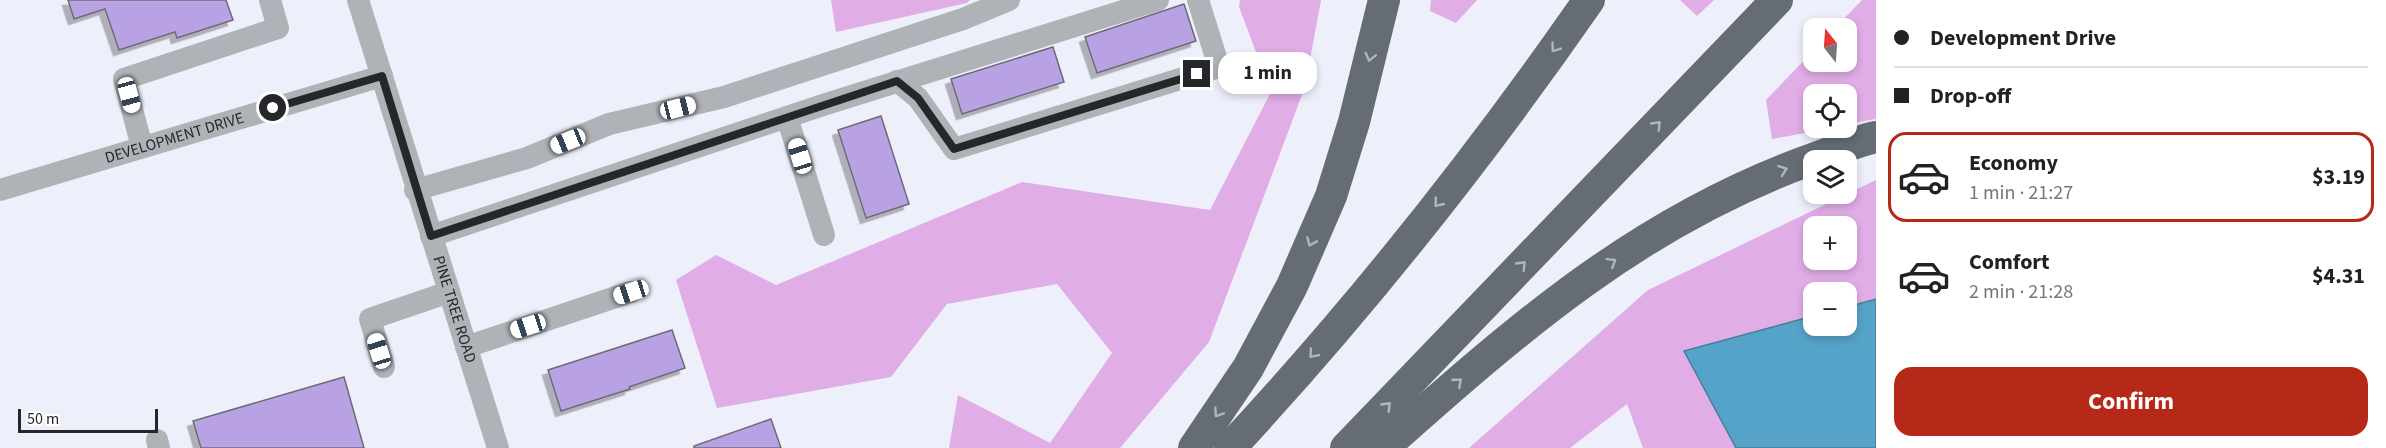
<!DOCTYPE html>
<html lang="en">
<head>
<meta charset="utf-8">
<style>
  :root { --surface:#fff; --page:#f2f2f2; --text:#222; --muted:#767676; --line:#e0e0e0; --accent:#b62918 }
  body { margin:0; font-family:"Source Sans 3",sans-serif; background:var(--page); color:var(--text); height:100vh; display:flex; flex-direction:column; font-size:22px; white-space:nowrap }
  * { box-sizing:border-box; margin:0 }
  p { font-size:20px; color:var(--muted) }
  .icon { flex:none; width:33px; height:33px; fill:none; stroke:currentColor; stroke-width:2; stroke-linecap:round; stroke-linejoin:round }
  .map { position:relative; flex:1; overflow:hidden }
  .sheet { display:flex; flex-direction:column; background:var(--surface); width:510px }
  .sheet>* { flex:none }
  .banner { display:grid; align-content:center; height:132px; padding:0 18px; background:var(--surface) }
  .needle { width:39px; rotate:343deg }
  .buttons { position:absolute; left:1803px; top:18px; display:grid; gap:12px }
  .buttons a { display:grid; place-items:center; width:54px; height:54px; border-radius:12px; background:var(--surface); box-shadow:0 3px 9px #0003; font-size:30px }
  .scale { position:absolute; left:18px; bottom:15px; width:140px; box-sizing:border-box; padding-left:6px; border:3px solid #26272b; border-top:0; font-size:16px; line-height:21px; white-space:nowrap; color:#26272b; -webkit-text-stroke:4px #fff; paint-order:stroke }
  .end { position:absolute; width:27px; height:27px; margin:-14px; border:8px solid #26272b; background:#fff; box-shadow:0 0 0 3px #fff }
  .from { border-radius:50% }
  .bubble { position:absolute; height:42px; border-radius:18px; background:var(--surface); box-shadow:0 3px 9px #0003; font-size:20px; font-weight:700; line-height:42px; text-align:center }
  .car { position:absolute; width:18px; height:36px; margin:-18px -9px; border-radius:8px; box-shadow:0 0 4px 2px #0007; background:linear-gradient(#fff 24%,#345 0 40%,#fff 0 76%,#345 0 86%,#fff 0) }
  .banner b { display:flex; align-items:center; gap:21px; height:57px; font-size:22px }
  .banner b+b { border-top:2px solid var(--line) }
  .banner i { width:15px; height:15px; background:var(--text) }
  ul { padding:0; list-style:none }
  li { display:flex; align-items:center; gap:18px; height:90px; margin:0 12px 9px; padding:0 6px; border:3px solid transparent; border-radius:18px }
  li div { flex:1 }
  li b { display:block; font-size:22px }
  li em { font-style:normal; font-weight:700 }
  li.active { border-color:var(--accent) }
  li>.icon { width:54px; height:54px; stroke-width:1.5 }
  .button { display:flex; gap:12px; margin-top:auto; padding:12px 18px }
  .button a { flex:1; height:69px; border-radius:18px; background:var(--accent); color:#fff; font-size:24px; font-weight:700; line-height:69px; text-align:center }
  main { display:flex; flex:1; min-height:0 }
  .map>svg:first-child { display:block }
  .forest { fill:#e1ade6; fill-rule:evenodd }
  .water { fill:#56a3ca; stroke:#487e9a; stroke-width:1.5 }
  .building { fill:#b9a2e4; stroke:#6e6b74; stroke-width:1.5; filter:url(#shadow) }
  .lines { fill:none; stroke-linecap:round; stroke-linejoin:round }
  .minor { stroke:#afb2b6; stroke-width:22 }
  .highway { stroke:#656c74; stroke-width:32 }
  .oneway { stroke:#b2b6ba }
  .route { stroke:#26272b; stroke-width:8 }
  .labels { text-anchor:middle; dominant-baseline:central; stroke-width:4.5; stroke-linejoin:round; paint-order:stroke }
  .street-label { font-size:16px; fill:#26272b; stroke:#fff }
</style>
</head>
<body>
<main>
<div class="map">
<svg width="1876" height="448" viewBox="0 0 1876 448">
  <defs>
    <filter id="shadow"><feDropShadow dx="-5.5" dy="5.5" stdDeviation="0" flood-color="#0004"/></filter>
  </defs>
  <rect width="100%" height="100%" fill="#edeffb"/>
  <!-- forest -->
  <g class="forest">
    <polygon points="831,0 970,0 967,3 836,32"/>
    <polygon points="1240,0 1321,0 1305,87 1209,342 1120,448 949,448 958,395 1050,443 1112,353 1057,284 947,304 891,377 717,408 676,280 716,255 776,285 1022,182 1210,210 1271,92 1239,7"/>
    <polygon points="1431,0 1477,0 1456,23 1430,11"/>
    <polygon points="1680,0 1714,0 1697,16"/>
    <polygon points="1862,0 1876,0 1876,119 1847,124 1846,94 1814,94 1814,128 1831,128 1772,139 1766,100 1813,51 1814,62 1846,62 1846,28 1835,28"/>
    <path d="M1876 180V299L1847 307 1846 292H1814L1813 316 1684 351 1736 448H1643L1627 404 1570 448H1469L1648 290ZM1814 226H1846V260H1814Z"/>
  </g>
  <!-- water -->
  <polygon class="water" points="1876,299 1876,448 1736,448 1684,351 1813,316 1814,326 1846,326 1847,307"/>
  <!-- building -->
  <g class="building">
    <polygon points="68,0 226,0 233,20 177,38 175,32 119,50 105,9 74,19"/>
    <polygon points="1184,4 1196,41 1097,73 1085,37"/>
    <polygon points="1053,47 1064,82 962,114 951,79"/>
    <polygon points="881,116 909,204 866,218 838,130"/>
    <polygon points="672,330 685,368 629,387 630,389 561,411 548,370"/>
    <polygon points="344,377 364,448 201,448 193,421"/>
    <polygon points="771,419 781,448 694,448 694,446"/>
  </g>
  <g class="lines">
    <!-- minor -->
    <g class="minor">
      <path id="s1" d="M358 0 498 448"/>
      <polyline points="897,81 918,98 954,149 1219,67 1198,0"/>
      <polyline points="787,117 824,235"/>
      <polyline points="142,147 124,79 278,28 270,0"/>
      <path id="s2" d="M0 190 382 76"/>
      <polyline points="415,190 527,158 609,124 724,97 963,19 1009,0"/>
      <polyline points="431,236 823,105 1158,0"/>
      <polyline points="466,347 631,292"/>
      <polyline points="384,367 370,319 449,292"/>
      <polyline points="157,440 159,448"/>
    </g>
    <!-- highway -->
    <g class="highway">
      <polyline points="1194,448 1248,368 1292,286 1331,196 1354,122 1384,0"/>
      <path d="M1230 448C1360 308 1480 157 1589 0"/>
      <polyline points="1346,448 1777,0"/>
      <path d="M1383 448C1516 330 1637 223 1807 161 1830 153 1853 142 1876 137"/>
    </g>
  </g>
  <!-- one-way arrows -->
  <defs><path id="oneway-chevron" d="M-2-3.5L2.5 0L-2 3.5" fill="none" stroke-width="1.6" stroke-linecap="round" stroke-linejoin="round" transform="scale(1.5)"/></defs>
  <g class="oneway">
    <use href="#oneway-chevron" transform="translate(1555 48) rotate(126)"/>
    <use href="#oneway-chevron" transform="translate(1370 57) rotate(104)"/>
    <use href="#oneway-chevron" transform="translate(1657 125) rotate(-46)"/>
    <use href="#oneway-chevron" transform="translate(1783 170) rotate(-20)"/>
    <use href="#oneway-chevron" transform="translate(1438 203) rotate(129)"/>
    <use href="#oneway-chevron" transform="translate(1311 242) rotate(113)"/>
    <use href="#oneway-chevron" transform="translate(1612 262) rotate(-32)"/>
    <use href="#oneway-chevron" transform="translate(1522 265) rotate(-46)"/>
    <use href="#oneway-chevron" transform="translate(1313 354) rotate(130)"/>
    <use href="#oneway-chevron" transform="translate(1458 382) rotate(-41)"/>
    <use href="#oneway-chevron" transform="translate(1387 406) rotate(-46)"/>
    <use href="#oneway-chevron" transform="translate(1218 413) rotate(124)"/>
  </g>
  <g class="lines">
    <!-- route -->
    <polyline class="route" points="273,108 382,76 431,236 897,81 918,98 954,149 1197,74"/>
  </g>
  <g class="labels">
    <!-- street labels -->
    <g class="street-label">
      <text stroke="none"><textPath href="#s2" startOffset="182">DEVELOPMENT DRIVE</textPath></text>
      <text stroke="none"><textPath href="#s1" startOffset="324">PINE TREE ROAD</textPath></text>
    </g>
  </g>
</svg>
<div class="buttons">
<a><svg class="needle" viewBox="-14 -14 28 28"><path d="M0-13l5 13h-10z" fill="#e53935"/><path d="M0 13l5-13h-10z" fill="#767676"/></svg></a>
<a><svg class="icon" aria-label="locate" viewBox="0 0 24 24"><circle cx="12" cy="12" r="6"/><path d="M12 2v4M12 18v4M2 12h4M18 12h4"/></svg></a>
<a><svg class="icon" aria-label="layers" viewBox="0 0 24 24"><path d="M12 4l9 5-9 5-9-5zM3 14l9 5 9-5"/></svg></a>
<a>+</a>
<a>−</a>
</div>
<div class="scale">50 m</div>
<i class="end from" style="left:273px;top:108px"></i>
<i class="end" style="left:1197px;top:74px"></i>
<div class="bubble" style="left:1218px;top:52px;width:99px">1 min</div>
<i class="car" style="left:129px;top:95px;rotate:165deg"></i>
<i class="car" style="left:678px;top:108px;rotate:76deg"></i>
<i class="car" style="left:568px;top:141px;rotate:248deg"></i>
<i class="car" style="left:800px;top:156px;rotate:343deg"></i>
<i class="car" style="left:631px;top:292px;rotate:252deg"></i>
<i class="car" style="left:528px;top:326px;rotate:252deg"></i>
<i class="car" style="left:379px;top:351px;rotate:343deg"></i>
</div>
<section class="sheet">
<div class="banner">
<b><i class="from"></i>Development Drive</b>
<b><i></i>Drop-off</b>
</div>
<ul>
<li class="active"><svg class="icon" aria-label="car" viewBox="0 0 24 24"><path d="M5 17H2v-5l4-1 3-4h7l3 4 3 1v5h-3M9 17h6M6 11h13"/><circle cx="7" cy="17" r="2"/><circle cx="17" cy="17" r="2"/></svg><div><b>Economy</b><p>1 min · 21:27</p></div><em>$3.19</em></li>
<li><svg class="icon" aria-label="car" viewBox="0 0 24 24"><path d="M5 17H2v-5l4-1 3-4h7l3 4 3 1v5h-3M9 17h6M6 11h13"/><circle cx="7" cy="17" r="2"/><circle cx="17" cy="17" r="2"/></svg><div><b>Comfort</b><p>2 min · 21:28</p></div><em>$4.31</em></li>
</ul>
<div class="button"><a>Confirm</a></div>
</section>
</main>
</body>
</html>
